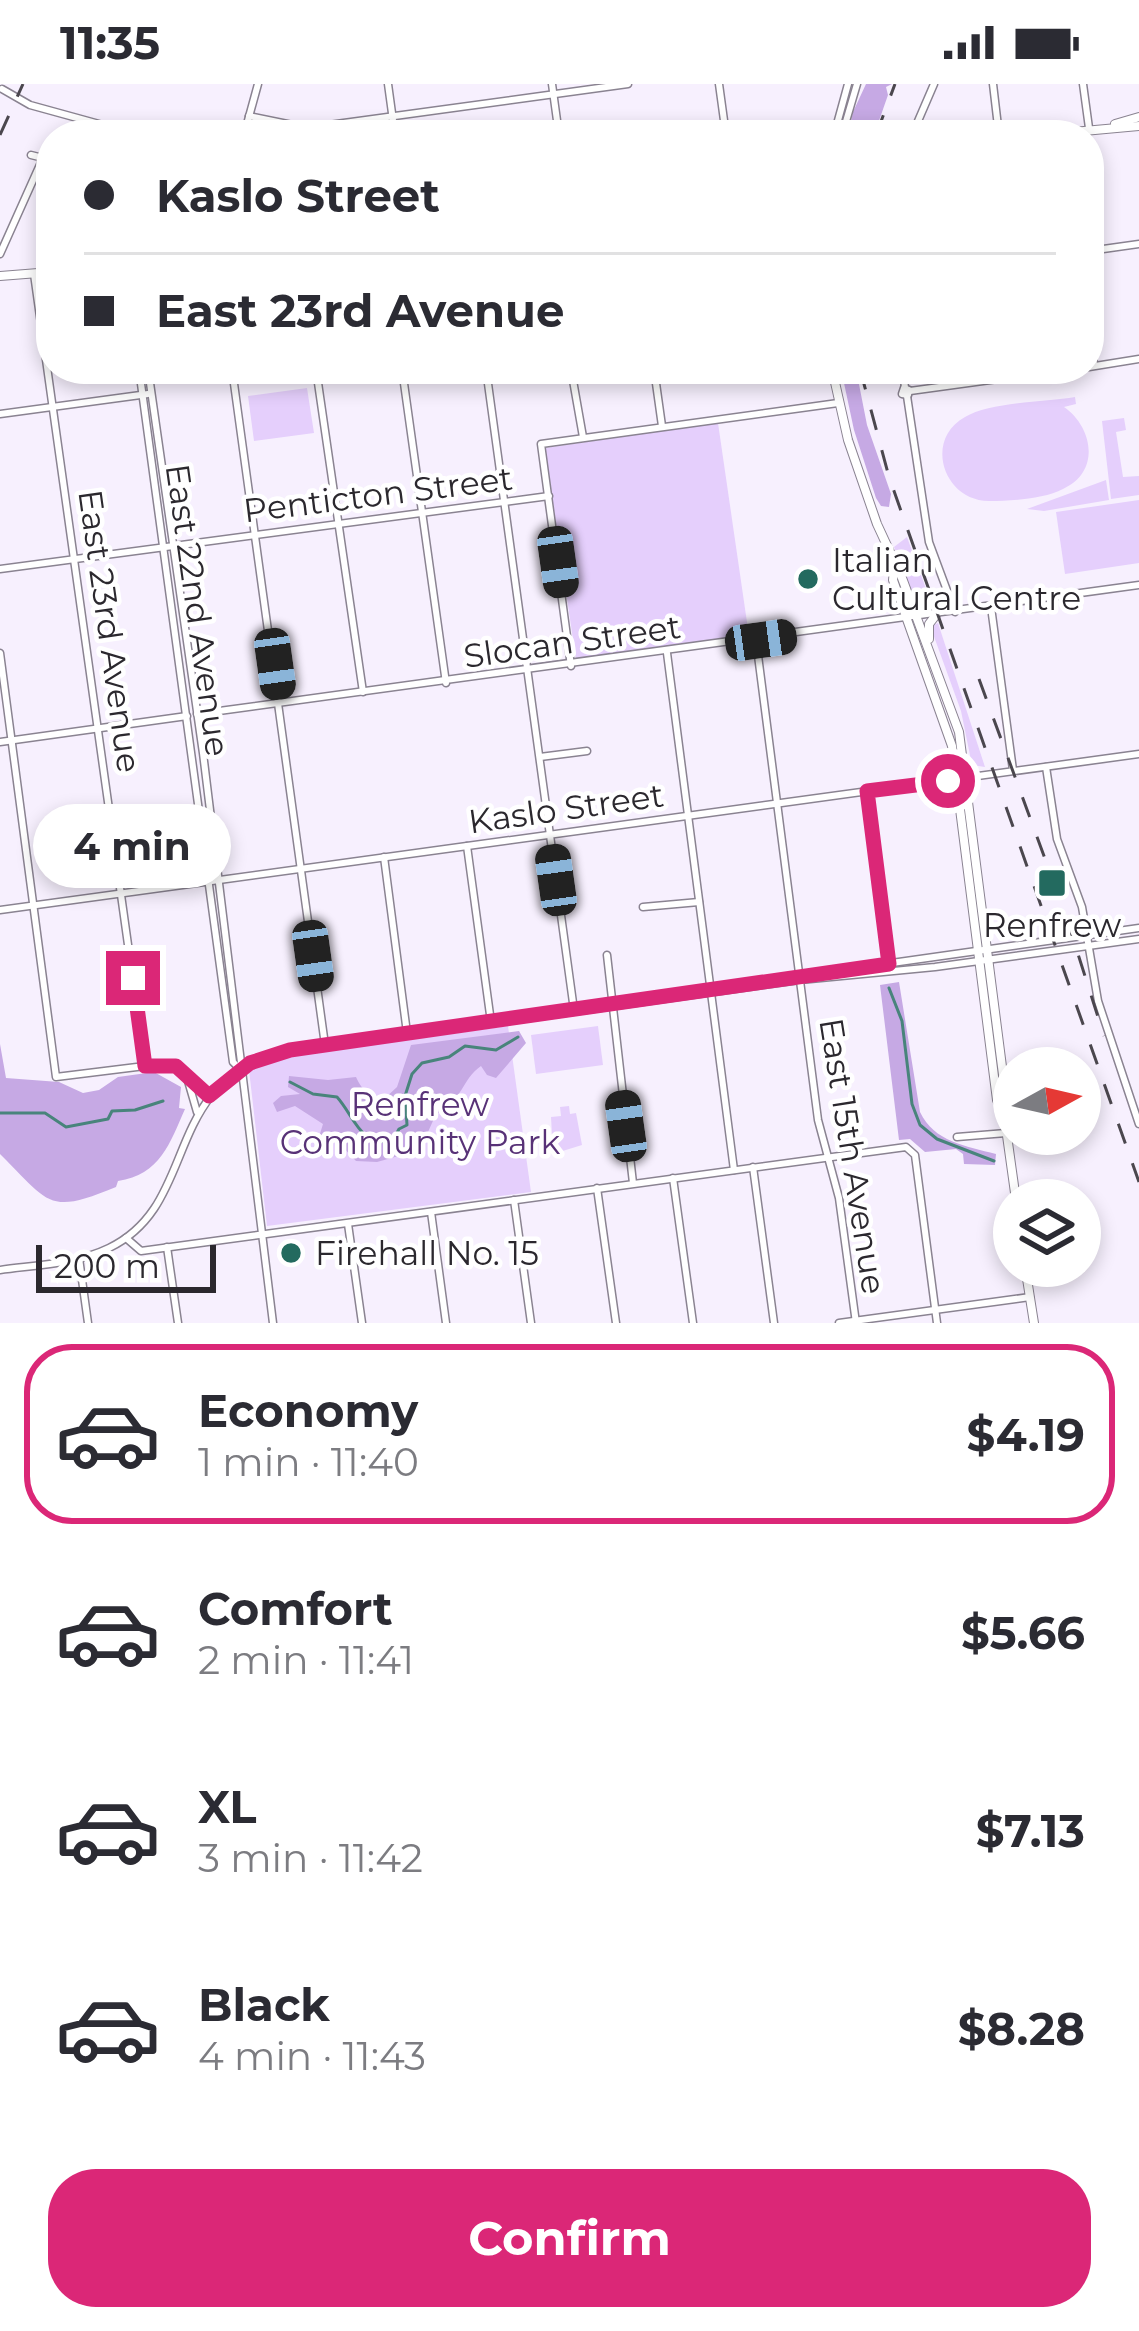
<!DOCTYPE html>
<html lang="en">
<head>
<meta charset="utf-8">
<style>
  :root { --surface:#fff; --page:#f2f2f3; --text:#2b2b33; --muted:#7c7c81; --line:#e1e1e2; --accent:#db2777 }
  body { margin:0; font-family:Montserrat,sans-serif; background:var(--page); color:var(--text); height:100vh; display:flex; flex-direction:column; font-size:45px; white-space:nowrap }
  * { box-sizing:border-box; margin:0 }
  p { font-size:39px; color:var(--muted) }
  .icon { flex:none; width:66px; height:66px; fill:none; stroke:currentColor; stroke-width:2; stroke-linecap:round; stroke-linejoin:round }
  .map { position:relative; height:1239px; overflow:hidden }
  .sheet { display:flex; flex-direction:column; background:var(--surface); flex:1 }
  .sheet>* { flex:none }
  .hud { position:absolute; left:36px; top:36px; width:1068px; height:264px; border-radius:48px; box-shadow:0 6px 18px #0003; display:grid; align-content:center; height:264px; padding:0 48px; background:var(--surface) }
  .needle { width:78px; rotate:82deg }
  .buttons { position:absolute; left:993px; top:963px; display:grid; gap:24px }
  .buttons a { display:grid; place-items:center; width:108px; height:108px; border-radius:50%; background:var(--surface); box-shadow:0 6px 18px #0003; font-size:60px }
  .scale { position:absolute; left:36px; bottom:30px; width:180px; box-sizing:border-box; padding-left:12px; border:6px solid #2b282e; border-top:0; font-size:33px; line-height:42px; white-space:nowrap; color:#2b282e; -webkit-text-stroke:9px #fff; paint-order:stroke }
  .end { position:absolute; width:54px; height:54px; margin:-27px; border:15px solid #db2777; background:#fff; box-shadow:0 0 0 6px #fff }
  .from { border-radius:50% }
  .bubble { position:absolute; height:84px; border-radius:42px; background:var(--surface); box-shadow:0 6px 18px #0003; font-size:39px; font-weight:700; line-height:84px; text-align:center }
  .car { position:absolute; width:36px; height:72px; margin:-36px -18px; border-radius:15px; box-shadow:0 0 9px 3px #0007; background:linear-gradient(#222 24%,#8ab4d8 0 40%,#222 0 76%,#8ab4d8 0 86%,#222 0) }
  .hud b { display:flex; align-items:center; gap:42px; height:114px; font-size:45px }
  .hud b+b { border-top:3px solid var(--line) }
  .hud i { width:30px; height:30px; background:var(--text) }
  ul { padding:21px 0 0; list-style:none }
  li { display:flex; align-items:center; gap:36px; height:180px; margin:0 24px 18px; padding:0 24px; border:6px solid transparent; border-radius:48px }
  li div { flex:1 }
  li b { display:block; font-size:45px }
  li em { font-style:normal; font-weight:700 }
  li.current { border-color:var(--accent) }
  li>.icon { width:108px; height:108px; stroke-width:1.5 }
  .primary-button { display:flex; gap:24px; margin-top:auto; padding:24px 48px }
  .primary-button a { flex:1; height:138px; border-radius:48px; background:var(--accent); color:#fff; font-size:48px; font-weight:700; line-height:138px; text-align:center }
  .status { display:flex; justify-content:space-between; align-items:center; height:84px; padding:0 60px; background:var(--surface); direction:ltr }
  .status svg { height:33px; fill:currentColor }
  .map>svg:first-child { display:block }
  .green { fill:#e5cffc }
  .forest { fill:#c6a9e4 }
  .lines { fill:none; stroke-linecap:round; stroke-linejoin:round }
  .stream { stroke:#48847b; stroke-width:3 }
  .minor-casing { stroke:#8a8391; stroke-width:9 }
  .tertiary-casing { stroke:#8a8391; stroke-width:9 }
  .secondary-casing { stroke:#8a8391; stroke-width:10 }
  .minor { stroke:#fff; stroke-width:6 }
  .tertiary { stroke:#fff; stroke-width:6 }
  .secondary { stroke:#fff; stroke-width:8 }
  .rail { stroke:#4b474e; stroke-width:3; stroke-dasharray:21 21; stroke-linecap:butt }
  .route { stroke:#db2777; stroke-width:15 }
  .poi-dot { fill:#236a5f; stroke:#fff; stroke-width:4.5 }
  .labels { text-anchor:middle; dominant-baseline:central; stroke-width:9; stroke-linejoin:round; paint-order:stroke }
  .street-label { font-size:33px; fill:#2b282e; stroke:#fff }
  .poi-label { font-size:33px; fill:#2b282e; stroke:#fff; text-anchor:start }
  .park-label { font-size:33px; fill:#583277; stroke:#fff }
</style>
</head>
<body>
<div class="status"><b>11:35</b><svg viewBox="0 0 49 12"><path d="M0 12V9h3v3zM5 12V6h3v6zM10 12V3h3v9zM15 12V0h3v12zM26 1h20v11H26zM47 4h2v5h-2z"/></svg></div>
<div class="map">
<svg width="1139" height="1239" viewBox="0 0 1139 1239">
  <rect width="100%" height="100%" fill="#f7f0fe"/>
  <!-- green -->
  <g class="green">
    <polygon points="307,304 314,349 254,357 248,312"/>
    <path d="M1075 313 1076 320 1064 323C1093 343 1101 388 1063 405 1044 415 1011 417 990 417 944 418 923 356 965 333 989 318 1045 318 1075 313Z"/>
    <polygon points="1124,334 1126,346 1116,348 1123,393 1139,392 1139,411 1111,415 1102,337"/>
    <polygon points="718,339 749,552 576,576 545,364"/>
    <polygon points="1106,396 1109,416 1044,427 1027,425"/>
    <polygon points="1139,416 1139,479 1065,490 1056,428"/>
    <polygon points="907,453 932,521 920,523 915,517 894,463"/>
    <polygon points="938,539 985,683 972,681 961,627 932,547 932,542"/>
    <polygon points="508,942 531,1108 267,1142 249,986 293,972"/>
    <polygon points="598,942 603,981 536,990 531,951"/>
    <polygon points="569,1022 570,1030 576,1029 582,1061 553,1070 551,1033 561,1032 560,1023"/>
  </g>
  <!-- forest -->
  <g class="forest">
    <polygon points="866,0 892,0 886,3 888,11 874,51 848,51 853,28"/>
    <polygon points="841,285 856,285 867,341 891,410 889,423 881,422 876,414 854,346"/>
    <path d="M899 898 920 1028C934 1058 966 1062 996 1070L995 1081 964 1080 963 1070 956 1065 925 1068 910 1055 899 1056 880 901Z"/>
    <path d="M519 947 526 959 496 994 487 991 481 982C461 996 463 1017 436 1030L420 1066 377 1078 356 1077 338 1058 319 1053 323 1040 295 1022 277 1028 273 1019 281 1012 300 1010 288 1003 289 992 328 996 356 993C363 1008 370 1013 384 1015L397 1003 411 961Z"/>
    <path d="M0 960 6 994 59 998 83 1009 99 1006 118 993 154 988 181 1003 179 1024 185 1025C170 1059 160 1091 118 1097L116 1103C48 1131 50 1120 0 1070Z"/>
  </g>
  <g class="lines">
    <!-- stream -->
    <g class="stream">
      <polyline points="889,904 902,937 912,1020 920,1041 937,1055 994,1077"/>
      <path d="M290 998 313 1010 337 1013C355 1033 360 1064 393 1056L399 1045 407 1041 405 1012 412 990 422 979 449 973 465 962 496 966 518 953"/>
      <polyline points="0,1029 45,1029 66,1043 108,1035 112,1027 135,1026 163,1017"/>
    </g>
    <!-- minor casing -->
    <g class="minor-casing">
      <g id="minor">
        <polyline points="388,0 395,51"/>
        <polyline points="552,0 559,51"/>
        <polyline points="719,0 726,51"/>
        <polyline points="993,0 999,51"/>
        <polyline points="1083,0 1089,44"/>
        <polyline points="2,5 30,21 139,51"/>
        <polyline points="249,32 307,44 628,0"/>
        <polyline points="244,51 258,0"/>
        <polyline points="912,51 934,0"/>
        <polyline points="31,71 51,76"/>
        <polyline points="1089,167 1139,160"/>
        <polyline points="0,170 43,74"/>
        <polyline points="34,190 145,982"/>
        <polyline points="1089,242 1094,280"/>
        <polyline points="1089,283 1139,275"/>
        <polyline points="232,285 325,961"/>
        <polyline points="316,285 363,608"/>
        <polyline points="402,285 446,599"/>
        <polyline points="486,285 574,926"/>
        <polyline points="571,285 583,353"/>
        <polyline points="654,285 662,342"/>
        <polyline points="743,285 744,287"/>
        <polyline points="903,285 905,304"/>
        <polygon points="904,304 909,306 908,311 902,310"/>
        <polyline points="910,307 1072,285"/>
        <polyline points="907,312 929,458 955,528"/>
        <polyline points="0,330 148,310"/>
        <polyline points="0,485 549,412"/>
        <polyline points="991,523 1013,686"/>
        <polyline points="756,556 818,1036 839,1114 856,1239"/>
        <polyline points="0,569 56,993 161,980 176,982 209,1012"/>
        <polyline points="667,569 734,1086"/>
        <polyline points="571,582 541,360 838,319"/>
        <polyline points="197,630 1139,501"/>
        <polyline points="540,673 587,667"/>
        <polyline points="1046,683 1057,755 1082,823 1098,917 1139,1040"/>
        <polyline points="867,707 889,882"/>
        <polyline points="467,762 491,938"/>
        <polyline points="384,773 407,949"/>
        <polyline points="643,823 699,818"/>
        <polyline points="0,826 1139,670"/>
        <polyline points="607,871 633,1099"/>
        <polyline points="188,997 197,1028"/>
        <polyline points="957,1053 1006,1049"/>
        <polyline points="753,1083 774,1239"/>
        <polyline points="673,1094 693,1239"/>
        <polyline points="597,1104 616,1239"/>
        <polyline points="514,1116 531,1239"/>
        <polyline points="431,1128 446,1239"/>
        <polyline points="348,1140 362,1239"/>
        <polyline points="126,1154 141,1167 906,1063 915,1071 937,1239"/>
        <polyline points="167,1163 178,1239"/>
        <polyline points="79,1174 88,1239"/>
        <polyline points="839,1239 1030,1213"/>
      </g>
    </g>
    <!-- tertiary casing -->
    <g class="tertiary-casing">
      <g id="tertiary">
        <polyline points="834,51 848,0"/>
        <polyline points="842,51 857,0"/>
        <polyline points="139,285 233,978 240,985"/>
        <polyline points="148,285 203,669 273,1239"/>
        <polyline points="0,658 187,632"/>
        <polyline points="800,896 807,891 1139,844"/>
        <path d="M0 1186C36 1181 76 1180 109 1164 200 1120 160 1003 278 969L800 896 935 883 1139 855"/>
      </g>
    </g>
    <!-- secondary casing -->
    <g class="secondary-casing">
      <g id="secondary">
        <polyline points="1115,40 1139,33"/>
        <polyline points="1040,51 1139,42"/>
        <polyline points="0,192 51,188"/>
        <polyline points="832,285 848,356 877,440 902,494 959,648 1005,1006 1004,1030 1016,1116"/>
        <polyline points="894,485 893,496 952,662 997,1016 1004,1030"/>
        <polyline points="929,555 929,540 936,531"/>
        <polyline points="1025,1182 1034,1239"/>
      </g>
    </g>
    <!-- minor -->
    <use href="#minor" class="minor"/>
    <!-- tertiary -->
    <use href="#tertiary" class="tertiary"/>
    <!-- secondary -->
    <use href="#secondary" class="secondary"/>
    <!-- rail -->
    <g class="rail">
      <polyline points="0,51 23,0"/>
      <polyline points="876,51 895,0"/>
      <polyline points="860,285 889,393 1139,1098"/>
      <polyline points="979,595 1065,829 1104,952"/>
    </g>
  </g>
  <g class="lines">
    <!-- route -->
    <polyline class="route" points="133,894 145,982 176,982 209,1012 250,979 290,966 889,880 867,707 948,697"/>
  </g>
  <!-- markers -->
  <g class="poi-dot">
    <circle cx="808" cy="495" r="12"/>
    <rect x="1037" y="784" width="30" height="30" rx="6"/>
    <circle cx="291" cy="1169" r="12"/>
  </g>
  <g class="labels">
    <!-- street labels -->
    <g class="street-label">
      <text transform="translate(378 410) rotate(-7)">Penticton Street</text>
      <text transform="translate(198 526) rotate(82)">East 22nd Avenue</text>
      <text transform="translate(110 547) rotate(82)">East 23rd Avenue</text>
      <text transform="translate(572 557) rotate(-8)">Slocan Street</text>
      <text transform="translate(566 724) rotate(-8)">Kaslo Street</text>
      <text transform="translate(853 1072) rotate(81)">East 15th Avenue</text>
    </g>
    <!-- poi labels -->
    <g class="poi-label">
      <text x="832" y="476">Italian<tspan x="832" dy="38">Cultural Centre</tspan></text>
      <text x="1052" y="841" text-anchor="middle">Renfrew</text>
      <text x="315" y="1169">Firehall No. 15</text>
    </g>
    <!-- park labels -->
    <g class="park-label">
      <text x="420" y="1020">Renfrew<tspan x="420" dy="38">Community Park</tspan></text>
    </g>
  </g>
</svg>
<div class="buttons">
<a><svg class="needle" viewBox="-14 -14 28 28"><path d="M0-13l5 13h-10z" fill="#e53935"/><path d="M0 13l5-13h-10z" fill="#7c7c81"/></svg></a>
<a><svg class="icon" aria-label="layers" viewBox="0 0 24 24"><path d="M12 4l9 5-9 5-9-5zM3 14l9 5 9-5"/></svg></a>
</div>
<div class="scale">200 m</div>
<i class="end from" style="left:948px;top:697px"></i>
<i class="end" style="left:133px;top:894px"></i>
<div class="bubble" style="left:33px;top:720px;width:198px">4 min</div>
<i class="car" style="left:558px;top:478px;rotate:172deg"></i>
<i class="car" style="left:761px;top:556px;rotate:82deg"></i>
<i class="car" style="left:275px;top:580px;rotate:172deg"></i>
<i class="car" style="left:556px;top:796px;rotate:352deg"></i>
<i class="car" style="left:313px;top:872px;rotate:172deg"></i>
<i class="car" style="left:626px;top:1042px;rotate:352deg"></i>
<div class="hud">
<b><i class="from"></i>Kaslo Street</b>
<b><i></i>East 23rd Avenue</b>
</div>
</div>
<section class="sheet">
<ul>
<li class="current"><svg class="icon" aria-label="car" viewBox="0 0 24 24"><path d="M5 17H2v-5l4-1 3-4h7l3 4 3 1v5h-3M9 17h6M6 11h13"/><circle cx="7" cy="17" r="2"/><circle cx="17" cy="17" r="2"/></svg><div><b>Economy</b><p>1 min · 11:40</p></div><em>$4.19</em></li>
<li><svg class="icon" aria-label="car" viewBox="0 0 24 24"><path d="M5 17H2v-5l4-1 3-4h7l3 4 3 1v5h-3M9 17h6M6 11h13"/><circle cx="7" cy="17" r="2"/><circle cx="17" cy="17" r="2"/></svg><div><b>Comfort</b><p>2 min · 11:41</p></div><em>$5.66</em></li>
<li><svg class="icon" aria-label="car" viewBox="0 0 24 24"><path d="M5 17H2v-5l4-1 3-4h7l3 4 3 1v5h-3M9 17h6M6 11h13"/><circle cx="7" cy="17" r="2"/><circle cx="17" cy="17" r="2"/></svg><div><b>XL</b><p>3 min · 11:42</p></div><em>$7.13</em></li>
<li><svg class="icon" aria-label="car" viewBox="0 0 24 24"><path d="M5 17H2v-5l4-1 3-4h7l3 4 3 1v5h-3M9 17h6M6 11h13"/><circle cx="7" cy="17" r="2"/><circle cx="17" cy="17" r="2"/></svg><div><b>Black</b><p>4 min · 11:43</p></div><em>$8.28</em></li>
</ul>
<div class="primary-button"><a>Confirm</a></div>
</section>
</body>
</html>
